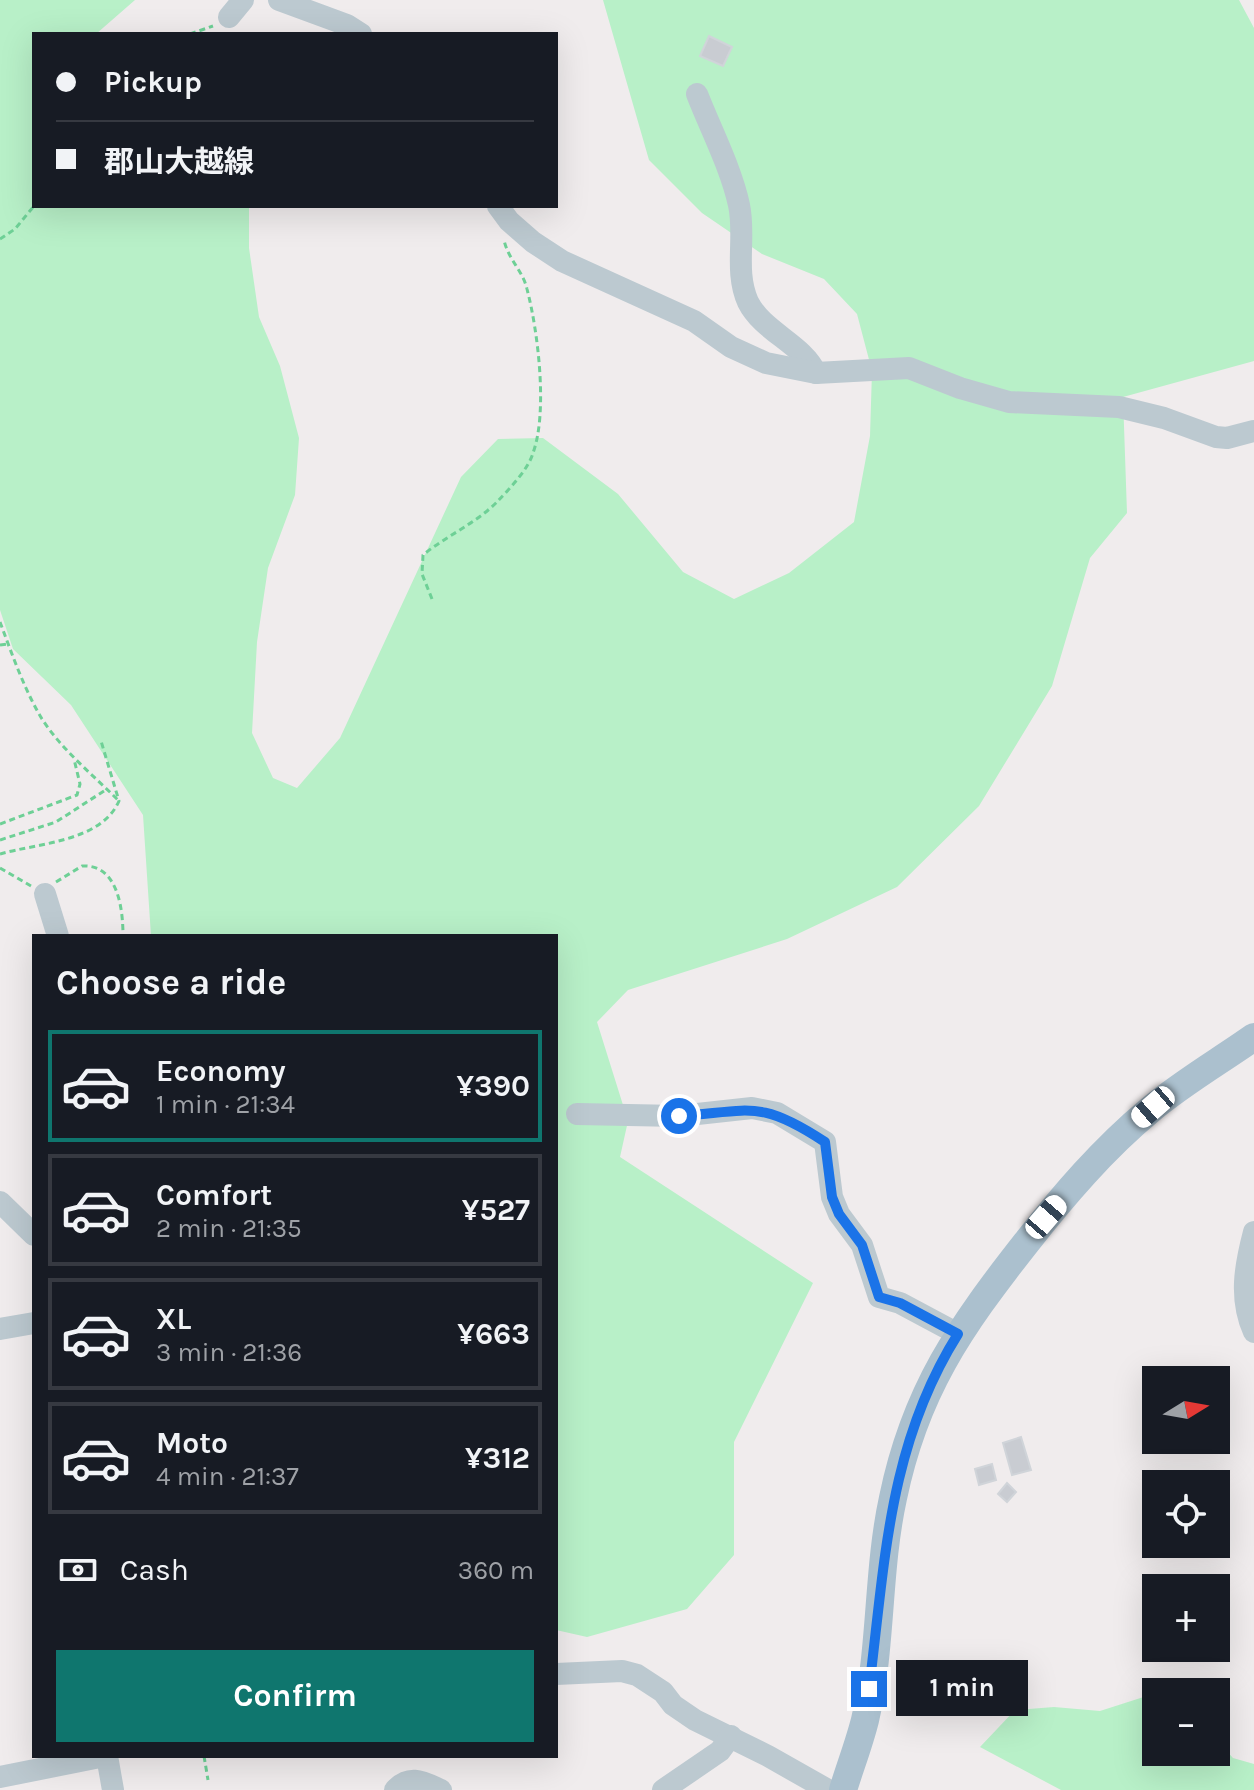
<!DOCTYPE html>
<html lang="en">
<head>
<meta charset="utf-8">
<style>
  :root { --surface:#171b24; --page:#20242c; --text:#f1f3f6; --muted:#9ea1a6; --line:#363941; --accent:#0f766e }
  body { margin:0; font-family:Karla,"Noto Sans JP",sans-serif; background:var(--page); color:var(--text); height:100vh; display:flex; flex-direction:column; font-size:30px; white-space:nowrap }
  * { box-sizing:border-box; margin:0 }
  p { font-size:26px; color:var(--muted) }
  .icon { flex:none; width:44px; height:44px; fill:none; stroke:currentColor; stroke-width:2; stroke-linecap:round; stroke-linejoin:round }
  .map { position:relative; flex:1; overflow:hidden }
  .details { position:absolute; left:32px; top:934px; width:526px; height:824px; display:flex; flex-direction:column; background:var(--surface); border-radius:0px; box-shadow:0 8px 32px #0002 }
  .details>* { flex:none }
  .guide { position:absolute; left:32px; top:32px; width:526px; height:176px; border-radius:0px; box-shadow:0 8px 32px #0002; display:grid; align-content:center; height:176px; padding:0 24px; background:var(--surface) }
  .needle { width:52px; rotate:79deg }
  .tools { position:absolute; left:1142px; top:1366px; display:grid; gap:16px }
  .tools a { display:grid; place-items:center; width:88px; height:88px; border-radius:0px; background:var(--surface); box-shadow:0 8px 32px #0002; font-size:40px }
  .end { position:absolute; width:36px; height:36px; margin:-18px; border:10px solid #1a73e8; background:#fff; box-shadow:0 0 0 4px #fff }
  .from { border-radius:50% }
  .bubble { position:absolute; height:56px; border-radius:0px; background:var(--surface); box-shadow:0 8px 32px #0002; font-size:26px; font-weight:700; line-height:56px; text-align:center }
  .car { position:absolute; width:24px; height:48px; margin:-24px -12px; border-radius:10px; box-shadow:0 0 6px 2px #0007; background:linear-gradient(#fff 24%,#345 0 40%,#fff 0 76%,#345 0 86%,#fff 0) }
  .guide b { display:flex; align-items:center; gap:28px; height:76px; font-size:30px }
  .guide b+b { border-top:2px solid var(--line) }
  .guide i { width:20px; height:20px; background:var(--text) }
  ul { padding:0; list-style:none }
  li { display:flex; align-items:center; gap:24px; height:112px; margin:0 16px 12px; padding:0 8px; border:4px solid var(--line); border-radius:0px }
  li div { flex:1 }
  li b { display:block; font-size:30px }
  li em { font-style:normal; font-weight:700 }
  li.on { border-color:var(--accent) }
  li>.icon { width:72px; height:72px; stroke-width:1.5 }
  h2 { padding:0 24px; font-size:36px; line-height:96px }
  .pay { display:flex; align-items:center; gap:20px; height:88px; padding:0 24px; font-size:30px }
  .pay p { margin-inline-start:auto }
  .primary-button { display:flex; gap:16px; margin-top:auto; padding:16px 24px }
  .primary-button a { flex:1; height:92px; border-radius:0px; background:var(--accent); color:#fff; font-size:32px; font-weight:700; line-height:92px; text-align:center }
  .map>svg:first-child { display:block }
  .green { fill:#b8f0c8 }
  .building { fill:#c9ccd2; stroke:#d0d4d9; stroke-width:2 }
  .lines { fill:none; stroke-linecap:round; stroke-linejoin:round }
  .path { stroke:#6ed096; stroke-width:3; stroke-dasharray:6 4; stroke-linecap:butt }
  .minor { stroke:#bcc9d0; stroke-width:22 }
  .major { stroke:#abc0ce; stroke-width:28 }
  .route { stroke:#1a73e8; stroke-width:10 }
</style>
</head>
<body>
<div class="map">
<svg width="1254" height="1790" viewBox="0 0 1254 1790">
  <rect width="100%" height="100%" fill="#f0eced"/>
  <!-- green -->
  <g class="green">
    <polygon points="0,0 135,0 96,34 34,34 34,206 249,206 249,248 259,317 280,366 299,438 295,495 268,568 257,642 252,733 273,778 297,788 340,738 461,477 498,439 543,438 618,494 683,572 734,599 789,573 854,522 870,436 872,371 857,314 824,279 762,254 702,213 649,160 603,0 1239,0 1254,28 1254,361 1123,397 1127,513 1090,558 1052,686 979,806 897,887 787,939 628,990 597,1022 628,1121 620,1157 813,1283 734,1442 734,1555 687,1609 587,1637 556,1630 556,936 151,936 143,815 71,705 13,649 0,610"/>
    <polygon points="1156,1693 1156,1752 1216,1752 1216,1739 1233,1758 1254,1764 1254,1790 1061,1790 980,1747 1015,1710 1054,1707 1100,1711"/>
  </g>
  <!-- building -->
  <g class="building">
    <polygon points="709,36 732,47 723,66 700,56"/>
    <polygon points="1021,1437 1031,1470 1012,1475 1003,1443"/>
    <polygon points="992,1464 996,1480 979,1485 975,1469"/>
    <polygon points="1007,1483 1016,1492 1007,1502 998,1494"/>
  </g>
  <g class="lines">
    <!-- path -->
    <g class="path">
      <polyline points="190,34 213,26"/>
      <polyline points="0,239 15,229 34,206"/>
      <path d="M432 599 422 574 423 555C446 536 475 524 497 502 509 489 528 470 533 453 548 412 538 331 527 289 523 271 508 259 504 240"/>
      <path d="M0 622C12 654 24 689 42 719 62 750 93 775 119 801"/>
      <polyline points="0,645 8,644"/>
      <polyline points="0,824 77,795 80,784 74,759"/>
      <polyline points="0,840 56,822 107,789"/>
      <path d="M0 854C38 843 101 842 119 801L101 741"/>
      <polyline points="0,868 31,886"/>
      <path d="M56 882 82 866C118 864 123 909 123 936"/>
      <polyline points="204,1756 208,1780"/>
    </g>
    <!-- minor -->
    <g class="minor">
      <polyline points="279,0 347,25 361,34"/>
      <polyline points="229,17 243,0"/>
      <path d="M697 94C711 130 731 168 739 205 746 237 734 271 748 302 763 332 803 344 816 373"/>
      <polyline points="498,206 509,221 533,242 562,261 694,321 731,347 766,363 816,373 909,368 960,388 1009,402 1119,407 1164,418 1216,437 1227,438 1254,431"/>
      <polyline points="45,894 58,936"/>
      <polyline points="577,1114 679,1116 752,1108 777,1113 825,1142 832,1197 839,1214 862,1245 879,1297 900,1303 958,1334"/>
      <polyline points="0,1202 34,1235"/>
      <path d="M1254 1232C1245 1266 1239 1299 1254 1332"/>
      <polyline points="0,1329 34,1323"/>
      <polyline points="556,1674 622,1671 637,1675 663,1692 673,1705 695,1720 768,1756 828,1790"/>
      <polyline points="107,1756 113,1790"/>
      <polyline points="0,1777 105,1756"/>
      <path d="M395 1790C410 1774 423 1782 441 1790"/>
      <polyline points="663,1790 720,1751 731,1736"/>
    </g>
    <!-- major -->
    <path class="major" d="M843 1790C850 1767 859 1744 865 1720 882 1648 877 1571 893 1498 915 1391 960 1327 1026 1243 1063 1196 1103 1149 1150 1110 1182 1083 1220 1061 1254 1037"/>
  </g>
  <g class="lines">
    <!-- route -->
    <path class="route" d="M679 1116C751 1111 760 1099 825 1142L832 1197 839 1214 862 1245 879 1297 900 1303 958 1334C888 1445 885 1563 869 1689"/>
  </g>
</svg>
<div class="tools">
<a><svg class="needle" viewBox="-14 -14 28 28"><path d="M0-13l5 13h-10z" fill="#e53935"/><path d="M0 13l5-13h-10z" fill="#9ea1a6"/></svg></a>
<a><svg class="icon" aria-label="locate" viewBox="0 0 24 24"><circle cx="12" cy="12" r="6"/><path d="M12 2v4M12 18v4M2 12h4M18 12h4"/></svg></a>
<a>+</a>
<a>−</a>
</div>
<i class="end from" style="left:679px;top:1116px"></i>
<i class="end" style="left:869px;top:1689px"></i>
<div class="bubble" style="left:896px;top:1660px;width:132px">1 min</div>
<i class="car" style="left:1153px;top:1107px;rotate:229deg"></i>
<i class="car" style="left:1046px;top:1217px;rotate:41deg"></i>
<div class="guide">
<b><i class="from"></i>Pickup</b>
<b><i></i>郡山大越線</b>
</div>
<section class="details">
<h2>Choose a ride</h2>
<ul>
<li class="on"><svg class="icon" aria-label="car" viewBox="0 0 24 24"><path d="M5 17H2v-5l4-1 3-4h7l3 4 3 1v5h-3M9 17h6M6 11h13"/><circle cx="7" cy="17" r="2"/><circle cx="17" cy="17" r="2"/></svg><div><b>Economy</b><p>1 min · 21:34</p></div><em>¥390</em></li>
<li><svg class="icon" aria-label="car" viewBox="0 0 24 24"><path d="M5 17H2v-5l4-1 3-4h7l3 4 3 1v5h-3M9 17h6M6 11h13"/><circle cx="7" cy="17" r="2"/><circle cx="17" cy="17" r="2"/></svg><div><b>Comfort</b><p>2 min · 21:35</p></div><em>¥527</em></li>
<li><svg class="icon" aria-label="car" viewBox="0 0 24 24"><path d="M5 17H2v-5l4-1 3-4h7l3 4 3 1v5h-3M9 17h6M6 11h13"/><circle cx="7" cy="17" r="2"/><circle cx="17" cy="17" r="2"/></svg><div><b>XL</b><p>3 min · 21:36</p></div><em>¥663</em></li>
<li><svg class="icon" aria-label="car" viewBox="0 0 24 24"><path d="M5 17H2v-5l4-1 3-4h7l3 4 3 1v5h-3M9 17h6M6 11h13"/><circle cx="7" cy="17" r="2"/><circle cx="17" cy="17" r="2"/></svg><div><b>Moto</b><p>4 min · 21:37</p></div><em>¥312</em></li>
</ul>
<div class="pay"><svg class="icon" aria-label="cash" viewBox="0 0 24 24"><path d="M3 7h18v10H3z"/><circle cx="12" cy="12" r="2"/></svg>Cash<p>360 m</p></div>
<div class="primary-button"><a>Confirm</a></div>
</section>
</div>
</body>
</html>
